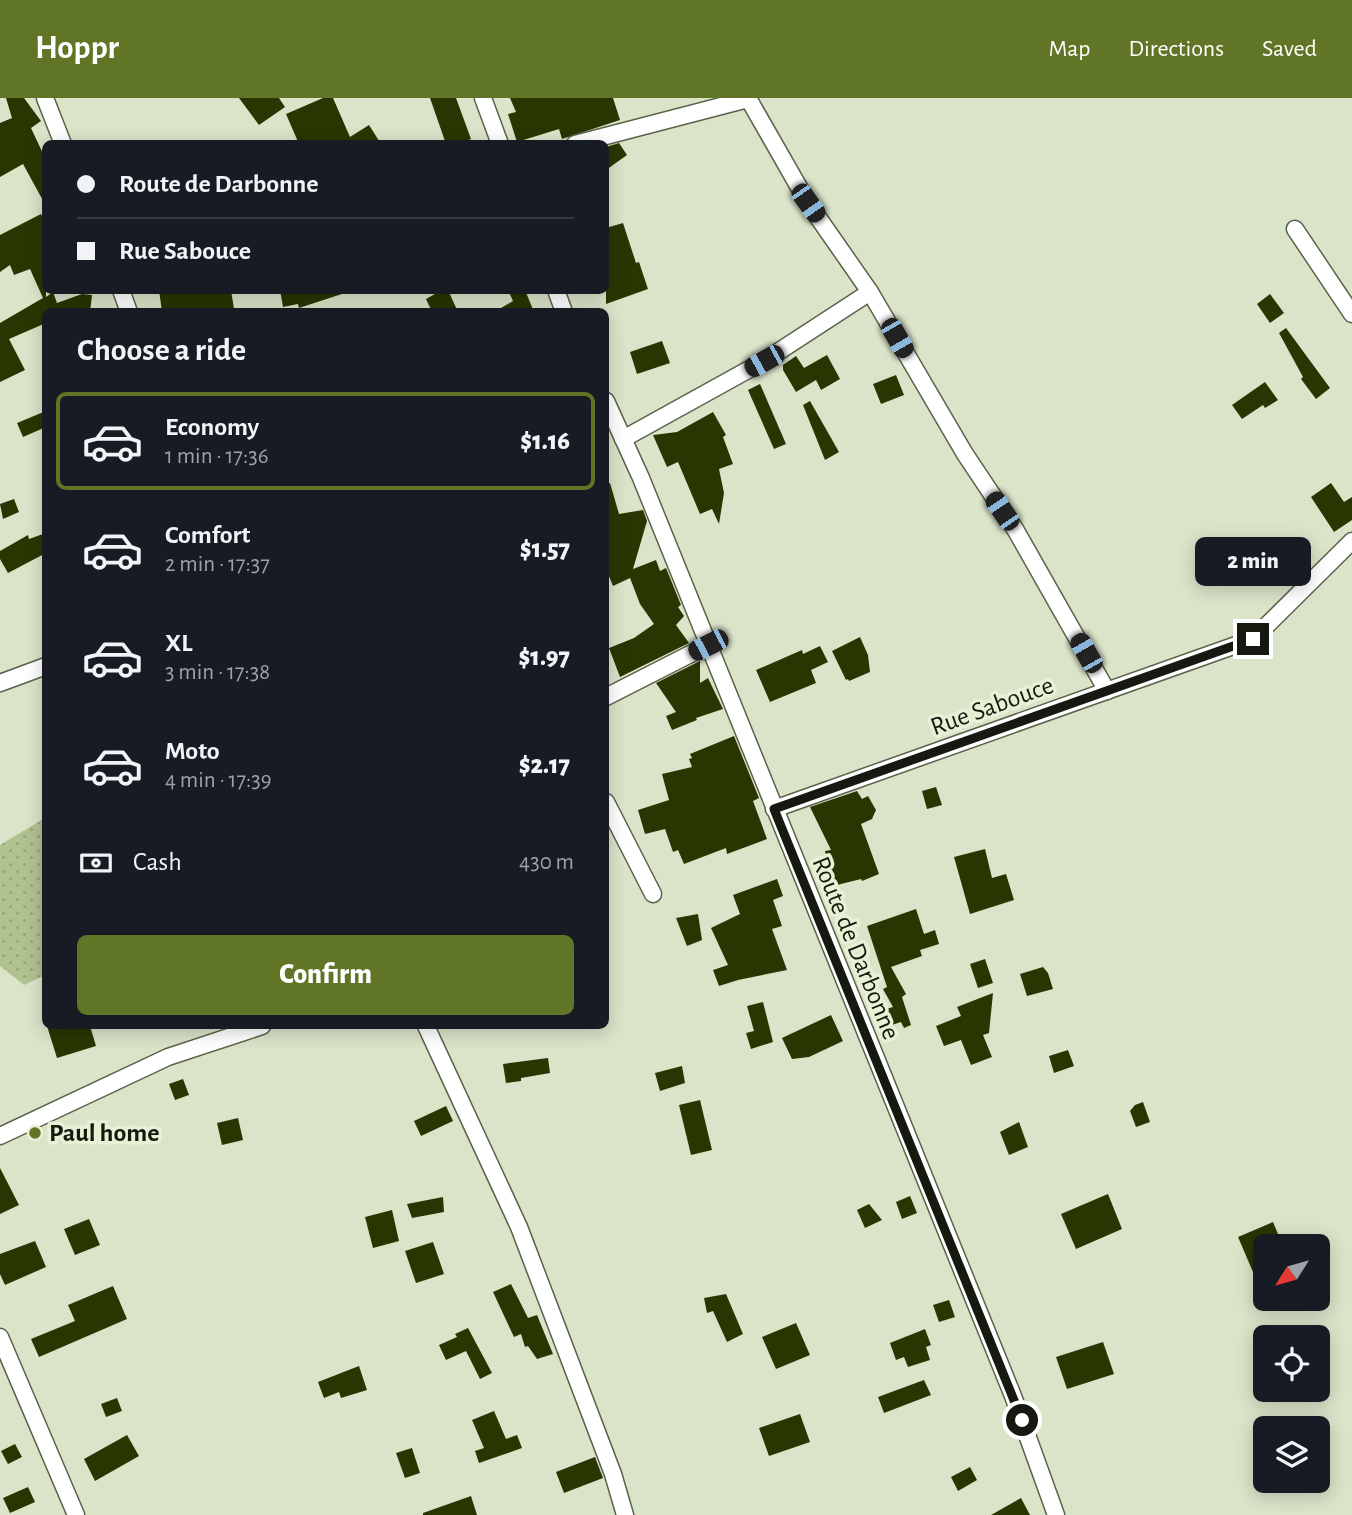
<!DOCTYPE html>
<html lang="en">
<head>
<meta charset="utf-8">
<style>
  :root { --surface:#171b24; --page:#242831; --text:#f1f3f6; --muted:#9ea1a6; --line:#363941; --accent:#607525 }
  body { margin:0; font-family:"Alegreya Sans",sans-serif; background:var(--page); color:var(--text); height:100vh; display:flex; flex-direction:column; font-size:26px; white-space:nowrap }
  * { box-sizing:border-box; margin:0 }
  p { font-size:23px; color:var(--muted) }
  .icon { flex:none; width:38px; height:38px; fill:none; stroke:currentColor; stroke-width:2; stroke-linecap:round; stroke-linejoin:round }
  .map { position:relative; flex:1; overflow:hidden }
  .sheet { position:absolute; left:42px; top:210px; width:567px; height:721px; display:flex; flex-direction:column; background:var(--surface); border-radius:10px; box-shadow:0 4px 18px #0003 }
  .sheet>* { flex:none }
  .guide { position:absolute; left:42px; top:42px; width:567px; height:154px; border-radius:10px; box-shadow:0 4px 18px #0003; display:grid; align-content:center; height:154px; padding:0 35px; background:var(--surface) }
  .needle { width:46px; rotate:233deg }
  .fabs { position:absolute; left:1253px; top:1136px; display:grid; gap:14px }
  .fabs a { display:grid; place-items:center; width:77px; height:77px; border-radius:10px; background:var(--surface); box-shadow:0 4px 18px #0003; font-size:35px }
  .end { position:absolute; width:32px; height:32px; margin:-16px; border:9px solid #16190f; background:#fff; box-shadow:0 0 0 4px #fff }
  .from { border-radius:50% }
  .bubble { position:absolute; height:49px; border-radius:10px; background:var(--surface); box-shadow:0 4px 18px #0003; font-size:23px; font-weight:800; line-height:49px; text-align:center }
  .car { position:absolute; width:21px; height:42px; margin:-21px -10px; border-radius:9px; box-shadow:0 0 5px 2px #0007; background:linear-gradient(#222 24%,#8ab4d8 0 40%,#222 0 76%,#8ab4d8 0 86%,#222 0) }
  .guide b { display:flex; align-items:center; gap:24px; height:66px; font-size:26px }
  .guide b+b { border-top:2px solid var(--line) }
  .guide i { width:18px; height:18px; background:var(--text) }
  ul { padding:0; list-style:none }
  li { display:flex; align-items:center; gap:21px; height:98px; margin:0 14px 10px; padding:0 21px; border:4px solid transparent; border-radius:10px }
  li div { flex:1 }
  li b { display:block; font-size:26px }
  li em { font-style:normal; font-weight:800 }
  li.selected { border-color:var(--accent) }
  li>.icon { width:63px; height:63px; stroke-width:1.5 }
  h2 { padding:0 35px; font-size:32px; line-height:84px }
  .pay { display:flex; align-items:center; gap:18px; height:77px; padding:0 35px; font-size:26px }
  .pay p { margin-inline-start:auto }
  .button { display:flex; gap:14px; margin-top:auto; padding:14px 35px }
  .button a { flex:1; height:80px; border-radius:10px; background:var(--accent); color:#fff; font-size:28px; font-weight:800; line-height:80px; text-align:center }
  header { display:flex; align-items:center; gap:42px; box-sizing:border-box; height:98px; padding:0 35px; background:var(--accent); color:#fff }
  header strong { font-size:33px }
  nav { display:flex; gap:38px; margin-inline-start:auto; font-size:24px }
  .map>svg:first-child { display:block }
  .grass { fill:url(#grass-dots) }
  .building { fill:#2a3601 }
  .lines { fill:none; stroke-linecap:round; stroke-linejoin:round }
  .minor-casing { stroke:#5a624b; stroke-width:19 }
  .minor { stroke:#fff; stroke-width:16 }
  .route { stroke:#16190f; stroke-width:9 }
  .poi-dot { fill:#607525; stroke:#e8f1d6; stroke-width:2.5 }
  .labels { text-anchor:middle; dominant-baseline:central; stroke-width:7; stroke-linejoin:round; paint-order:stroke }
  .street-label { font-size:26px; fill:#16190f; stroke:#e8f1d6 }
  .poi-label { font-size:26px; font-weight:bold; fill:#16190f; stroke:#e8f1d6; text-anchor:start }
</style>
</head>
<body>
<header>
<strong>Hoppr</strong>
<nav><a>Map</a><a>Directions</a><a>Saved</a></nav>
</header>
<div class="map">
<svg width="1352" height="1417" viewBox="0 0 1352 1417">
  <defs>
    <pattern id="grass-dots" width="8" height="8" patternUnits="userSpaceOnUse" patternTransform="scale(1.75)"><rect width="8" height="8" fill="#b1c290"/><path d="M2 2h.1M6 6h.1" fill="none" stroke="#98a67b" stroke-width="1.8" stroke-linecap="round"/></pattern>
  </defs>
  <rect width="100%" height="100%" fill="#dae4c9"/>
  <!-- grass -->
  <polygon class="grass" points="45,720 45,877 24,887 0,868 0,747"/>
  <!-- building -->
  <g class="building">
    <polygon points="6,0 24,0 41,23 31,30 46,62 46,108 23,66 0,79 0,25 12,20"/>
    <polygon points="239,0 279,0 285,9 259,27"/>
    <polygon points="323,0 333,0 350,39 369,27 381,46 299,46 286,16"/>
    <polygon points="430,0 456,0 471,41 458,46 446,46"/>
    <polygon points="510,0 613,0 620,22 562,41 559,31 517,44 508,16 516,14"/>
    <polygon points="619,45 627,57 606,72 606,49"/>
    <polygon points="41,116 46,126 46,199 53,194 57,205 82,196 92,197 90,214 46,214 46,225 9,241 25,272 0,284 0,225 43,200 30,171 14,177 10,167 0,174 0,137"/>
    <polygon points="623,125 636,165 639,164 648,191 606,206 606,130"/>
    <polygon points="159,192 231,192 234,211 220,214 162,214"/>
    <polygon points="280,192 345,192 345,195 299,210 298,206 283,209"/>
    <polygon points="442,192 448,192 458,214 432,214 426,201"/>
    <polygon points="508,192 525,192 534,214 494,214 513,203"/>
    <polygon points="1270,196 1284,215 1270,225 1257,206"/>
    <polygon points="1286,230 1330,290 1316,301 1301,281 1303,279 1279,235"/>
    <polygon points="662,243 670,265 637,276 630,254"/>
    <polygon points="827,257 840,281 821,292 816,282 796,294 783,272 783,267 796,258 804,270"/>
    <polygon points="896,277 904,297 881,306 873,286"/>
    <polygon points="1265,284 1278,302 1265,310 1263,307 1242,321 1232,307"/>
    <polygon points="760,286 786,346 774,351 748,292"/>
    <polygon points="810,303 839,354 825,362 803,307"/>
    <polygon points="46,313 46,329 23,339 17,325"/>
    <polygon points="713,314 726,337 723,339 733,366 719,371 724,395 719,426 712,411 700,416 678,364 667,369 653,337 677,334"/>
    <polygon points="610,385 619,416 643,412 647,423 633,471 656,462 660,473 666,470 681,507 678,509 684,518 676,527 689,545 620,579 609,550 634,540 654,526 640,506 630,480 613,488 606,471 606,386"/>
    <polygon points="1331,385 1344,404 1352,399 1352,422 1334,434 1311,399"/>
    <polygon points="14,401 19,414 3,421 0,406"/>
    <polygon points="46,435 46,455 8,475 0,461 0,453 28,437 29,441"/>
    <polygon points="860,539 868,557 870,574 849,583 848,581 846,582 832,553"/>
    <polygon points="820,548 828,564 811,572 816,585 770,604 756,572 802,552 803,556"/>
    <polygon points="700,563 700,585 708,580 723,611 696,620 697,622 672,632 666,618 676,614 656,585"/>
    <polygon points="734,638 759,700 753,703 767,741 727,756 726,750 684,766 678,752 673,754 665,731 645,736 638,712 669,702 662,676 692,669 689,661 692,660 690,656"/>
    <polygon points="936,689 942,707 927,711 922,693"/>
    <polygon points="857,693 862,701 868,698 876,712 872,721 861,726 879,776 862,783 861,781 833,788 825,753 831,752 810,709"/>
    <polygon points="985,751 992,780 1006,776 1014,802 970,816 954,759"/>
    <polygon points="777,781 783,798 773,802 782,828 772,831 787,872 738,882 719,888 713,872 728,867 711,830 740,816 733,797"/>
    <polygon points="916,811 924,836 935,832 939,846 920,852 922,858 891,869 906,896 902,899 911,927 904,930 901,924 892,927 886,911 893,909 883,891 887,889 867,828"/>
    <polygon points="698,816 702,842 687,848 676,820"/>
    <polygon points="985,861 993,885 978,890 970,866"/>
    <polygon points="1043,869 1048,875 1053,891 1027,898 1020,876"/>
    <polygon points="993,895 989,935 983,937 992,959 971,967 961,942 944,948 936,928 961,918 957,909"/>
    <polygon points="763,904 773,944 751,951 746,935 754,933 747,908"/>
    <polygon points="831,917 843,943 809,959 792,961 782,940"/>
    <polygon points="47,928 90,928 96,948 57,960"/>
    <polygon points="1068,952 1074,968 1054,975 1049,958"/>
    <polygon points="548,960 550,975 521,980 521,983 506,985 503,966"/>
    <polygon points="682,968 685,985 660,993 655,975"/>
    <polygon points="183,981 189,997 175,1002 169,986"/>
    <polygon points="700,1002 712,1052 691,1057 679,1007"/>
    <polygon points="1143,1004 1150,1024 1136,1029 1130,1013 1135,1007"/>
    <polygon points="446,1008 453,1023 421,1038 414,1023"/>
    <polygon points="238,1020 243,1042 222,1047 217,1025"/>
    <polygon points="1019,1024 1028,1049 1009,1057 1000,1034"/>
    <polygon points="0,1070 19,1107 0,1116"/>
    <polygon points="1108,1096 1122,1131 1076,1151 1061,1116"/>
    <polygon points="910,1098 917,1115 902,1121 896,1104"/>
    <polygon points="443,1099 444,1114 412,1120 407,1106"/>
    <polygon points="869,1106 882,1122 865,1130 857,1112"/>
    <polygon points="392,1112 399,1143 373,1150 365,1119"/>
    <polygon points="89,1121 100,1147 75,1157 64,1131"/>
    <polygon points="1273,1124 1283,1148 1265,1148 1265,1169 1253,1174 1238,1139"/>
    <polygon points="35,1143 46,1169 5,1187 0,1176 0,1156"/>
    <polygon points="433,1144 444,1176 416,1185 405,1153"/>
    <polygon points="511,1186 528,1220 537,1217 553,1256 537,1261 528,1248 525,1249 521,1236 514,1239 493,1194"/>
    <polygon points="113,1188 127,1221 39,1259 31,1241 75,1223 68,1207"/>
    <polygon points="726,1196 743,1236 727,1244 713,1213 707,1215 704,1200"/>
    <polygon points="949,1202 955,1219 939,1224 933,1207"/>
    <polygon points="796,1225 810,1257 776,1271 762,1239"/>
    <polygon points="468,1230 492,1275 480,1281 466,1253 446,1262 439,1247 457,1239 455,1236"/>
    <polygon points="925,1231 931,1247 926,1249 930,1262 908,1269 904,1259 896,1262 890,1245"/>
    <polygon points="1103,1244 1114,1276 1067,1291 1056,1259"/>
    <polygon points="359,1268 367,1292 341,1300 339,1294 324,1300 318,1284"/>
    <polygon points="924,1282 931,1297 884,1315 878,1299"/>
    <polygon points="117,1300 122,1313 106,1319 101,1306"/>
    <polygon points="494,1313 506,1341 517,1337 522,1350 479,1365 475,1353 484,1350 472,1322"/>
    <polygon points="800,1316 810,1344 769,1358 759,1330"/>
    <polygon points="127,1337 139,1358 95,1383 84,1361"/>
    <polygon points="15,1346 22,1359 8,1366 1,1353"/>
    <polygon points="412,1350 420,1375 405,1380 396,1355"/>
    <polygon points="595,1359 603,1380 564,1395 556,1374"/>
    <polygon points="970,1369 977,1382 958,1393 951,1379"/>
    <polygon points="28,1389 35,1404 10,1415 3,1400"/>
    <polygon points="471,1398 477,1417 423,1417 423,1415"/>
    <polygon points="1021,1400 1030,1417 991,1417"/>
  </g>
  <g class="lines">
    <!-- minor casing -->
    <g class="minor-casing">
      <g id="minor">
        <polyline points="45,0 63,46"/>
        <polyline points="483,0 500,46"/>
        <polyline points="748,0 808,105 870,194 965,356 1015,431 1107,593"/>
        <polyline points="575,46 748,1"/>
        <polyline points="1295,131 1352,216"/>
        <polyline points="121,192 129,214"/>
        <polyline points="556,192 564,214"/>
        <polyline points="606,303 641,380 1013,1298 1056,1417"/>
        <polyline points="623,341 764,263 870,194"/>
        <polyline points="0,585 46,568"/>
        <polyline points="606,599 708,547"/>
        <polyline points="606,704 653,796"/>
        <polyline points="774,711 1253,541 1352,443"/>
        <polyline points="426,928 519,1129 613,1376 625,1417"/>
        <polyline points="0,1038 168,959 262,928"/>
        <polyline points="0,1239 76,1417"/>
      </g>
    </g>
    <!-- minor -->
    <use href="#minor" class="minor"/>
  </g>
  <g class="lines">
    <!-- route -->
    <polyline class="route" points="1022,1322 774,711 1253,541"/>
  </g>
  <!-- markers -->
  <circle class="poi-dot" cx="35" cy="1035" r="7"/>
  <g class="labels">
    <!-- street labels -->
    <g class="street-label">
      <text transform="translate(992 608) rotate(-20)">Rue Sabouce</text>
      <text transform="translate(856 850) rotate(68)">Route de Darbonne</text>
    </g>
    <!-- poi labels -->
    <g class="poi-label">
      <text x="49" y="1035">Paul home</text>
    </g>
  </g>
</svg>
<div class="fabs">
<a><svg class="needle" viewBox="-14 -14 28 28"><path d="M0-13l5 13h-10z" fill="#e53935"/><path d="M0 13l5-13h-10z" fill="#9ea1a6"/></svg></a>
<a><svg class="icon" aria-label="locate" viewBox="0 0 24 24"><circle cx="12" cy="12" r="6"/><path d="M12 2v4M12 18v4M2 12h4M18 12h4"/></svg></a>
<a><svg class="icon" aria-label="layers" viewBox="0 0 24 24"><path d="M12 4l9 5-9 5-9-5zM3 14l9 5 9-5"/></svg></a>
</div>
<i class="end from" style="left:1022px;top:1322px"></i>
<i class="end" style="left:1253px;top:541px"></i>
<div class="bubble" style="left:1195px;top:439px;width:116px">2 min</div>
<i class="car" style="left:808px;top:105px;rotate:145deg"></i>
<i class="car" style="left:897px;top:240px;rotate:150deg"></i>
<i class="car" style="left:764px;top:263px;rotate:241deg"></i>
<i class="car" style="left:1002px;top:413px;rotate:326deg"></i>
<i class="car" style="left:708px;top:547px;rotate:243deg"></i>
<i class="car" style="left:1086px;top:555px;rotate:330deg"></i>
<div class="guide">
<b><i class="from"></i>Route de Darbonne</b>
<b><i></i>Rue Sabouce</b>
</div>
<section class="sheet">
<h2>Choose a ride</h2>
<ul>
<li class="selected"><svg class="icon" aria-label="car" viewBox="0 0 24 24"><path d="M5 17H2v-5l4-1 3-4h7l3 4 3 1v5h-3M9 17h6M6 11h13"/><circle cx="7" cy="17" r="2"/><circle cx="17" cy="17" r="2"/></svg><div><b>Economy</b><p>1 min · 17:36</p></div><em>$1.16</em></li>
<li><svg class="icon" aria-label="car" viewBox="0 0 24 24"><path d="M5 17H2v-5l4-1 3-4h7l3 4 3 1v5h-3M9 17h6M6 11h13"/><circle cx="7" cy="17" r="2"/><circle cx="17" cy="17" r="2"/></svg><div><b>Comfort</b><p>2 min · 17:37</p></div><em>$1.57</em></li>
<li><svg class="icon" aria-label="car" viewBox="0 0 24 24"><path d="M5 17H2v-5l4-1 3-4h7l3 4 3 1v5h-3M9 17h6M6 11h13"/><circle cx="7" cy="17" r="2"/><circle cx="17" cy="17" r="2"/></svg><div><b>XL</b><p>3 min · 17:38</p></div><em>$1.97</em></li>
<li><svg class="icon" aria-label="car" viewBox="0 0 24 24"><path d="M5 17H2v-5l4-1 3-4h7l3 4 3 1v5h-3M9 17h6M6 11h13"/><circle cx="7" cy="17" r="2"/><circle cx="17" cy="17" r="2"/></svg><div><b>Moto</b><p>4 min · 17:39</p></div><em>$2.17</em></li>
</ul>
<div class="pay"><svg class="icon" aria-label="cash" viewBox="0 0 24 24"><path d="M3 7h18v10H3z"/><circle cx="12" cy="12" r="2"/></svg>Cash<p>430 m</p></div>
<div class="button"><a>Confirm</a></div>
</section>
</div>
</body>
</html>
